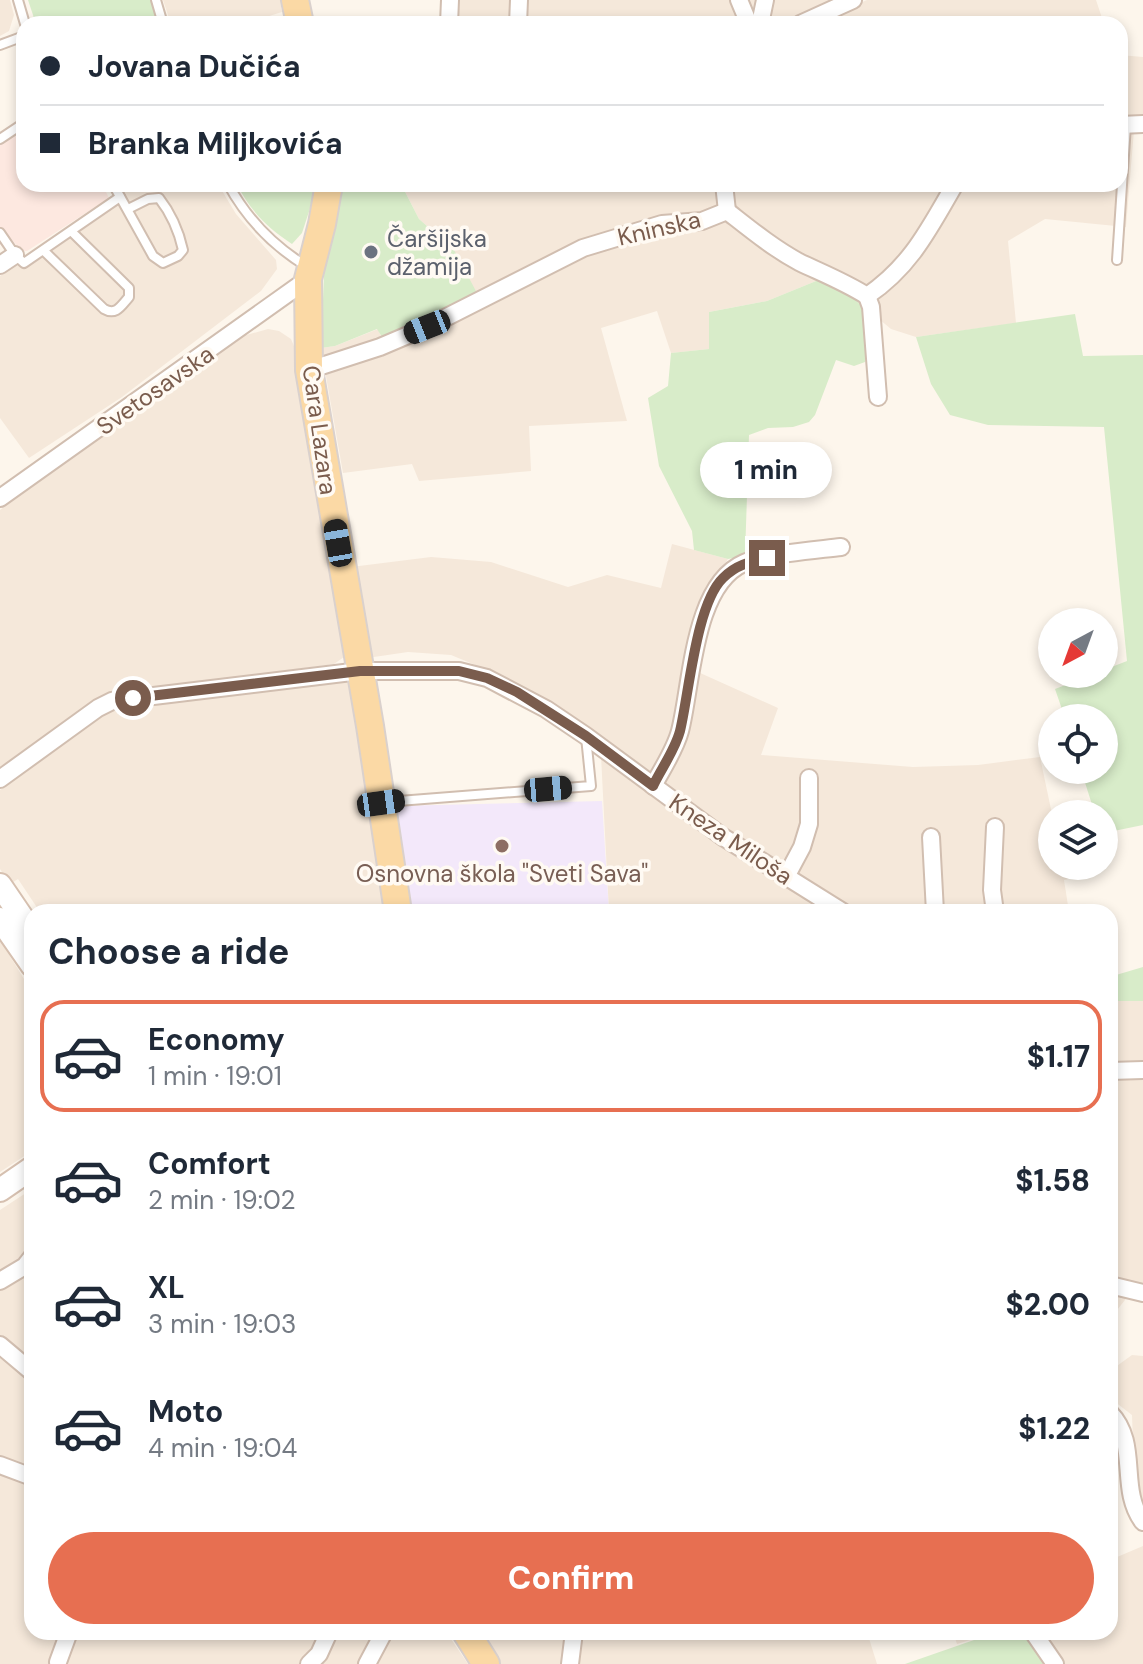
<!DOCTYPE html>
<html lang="en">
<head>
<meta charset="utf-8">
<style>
  :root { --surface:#fff; --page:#f6f6f7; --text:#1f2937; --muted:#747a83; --line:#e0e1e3; --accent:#e76f51 }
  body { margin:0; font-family:"DM Sans",sans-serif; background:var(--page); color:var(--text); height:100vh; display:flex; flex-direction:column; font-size:30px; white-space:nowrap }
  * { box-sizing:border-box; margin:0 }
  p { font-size:26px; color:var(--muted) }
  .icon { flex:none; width:44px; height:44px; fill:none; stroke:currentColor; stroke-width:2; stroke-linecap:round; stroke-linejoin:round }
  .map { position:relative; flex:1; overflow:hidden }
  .panel { position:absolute; left:24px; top:904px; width:1094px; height:736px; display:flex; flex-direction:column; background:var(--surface); border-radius:24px; box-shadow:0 4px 12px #0003 }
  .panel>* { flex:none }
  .hud { position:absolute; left:16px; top:16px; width:1112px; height:176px; border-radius:24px; box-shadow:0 4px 12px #0003; display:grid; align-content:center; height:176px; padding:0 24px; background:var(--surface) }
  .needle { width:52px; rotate:221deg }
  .tools { position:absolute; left:1038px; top:608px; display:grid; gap:16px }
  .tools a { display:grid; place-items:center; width:80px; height:80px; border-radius:50%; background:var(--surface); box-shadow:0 4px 12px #0003; font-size:40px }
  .end { position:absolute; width:36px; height:36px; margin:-18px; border:10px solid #7a5c4d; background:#fff; box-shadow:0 0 0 4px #fff }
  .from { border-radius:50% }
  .bubble { position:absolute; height:56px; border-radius:28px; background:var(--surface); box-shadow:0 4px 12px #0003; font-size:26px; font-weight:800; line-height:56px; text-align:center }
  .car { position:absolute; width:24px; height:48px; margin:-24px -12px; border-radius:10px; box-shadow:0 0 6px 2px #0007; background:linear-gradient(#222 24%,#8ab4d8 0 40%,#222 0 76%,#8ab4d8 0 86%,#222 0) }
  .hud b { display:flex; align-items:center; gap:28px; height:76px; font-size:30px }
  .hud b+b { border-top:2px solid var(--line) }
  .hud i { width:20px; height:20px; background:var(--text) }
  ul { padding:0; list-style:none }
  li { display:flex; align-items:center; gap:24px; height:112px; margin:0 16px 12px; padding:0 8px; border:4px solid transparent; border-radius:24px }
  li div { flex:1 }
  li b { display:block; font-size:30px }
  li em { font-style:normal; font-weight:800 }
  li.on { border-color:var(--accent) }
  li>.icon { width:72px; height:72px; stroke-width:1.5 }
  h2 { padding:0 24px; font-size:36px; line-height:96px }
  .cta { display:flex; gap:16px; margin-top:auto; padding:16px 24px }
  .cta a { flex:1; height:92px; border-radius:48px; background:var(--accent); color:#fff; font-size:32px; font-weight:800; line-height:92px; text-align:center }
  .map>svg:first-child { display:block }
  .residential { fill:#f5e8da }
  .commercial { fill:#fde8e0 }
  .education { fill:#f3e8fa }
  .green { fill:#d8ecc9 }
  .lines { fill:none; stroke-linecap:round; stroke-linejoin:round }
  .lane-casing { stroke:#d1beb0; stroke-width:12 }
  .street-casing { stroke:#d1beb0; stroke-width:20 }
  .secondary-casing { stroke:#d6c0b0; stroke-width:26 }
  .primary-casing { stroke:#dad1cd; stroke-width:30 }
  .lane { stroke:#fff; stroke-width:8 }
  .street { stroke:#fff; stroke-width:16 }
  .secondary { stroke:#fff; stroke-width:22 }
  .primary { stroke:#fbd9a5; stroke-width:26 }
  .route { stroke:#7a5c4d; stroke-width:10 }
  .worship-dot { fill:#6b7280; stroke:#fffaf3; stroke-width:3 }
  .education-dot { fill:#8d6e63; stroke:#fffaf3; stroke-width:3 }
  .labels { text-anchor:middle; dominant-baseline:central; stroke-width:7; stroke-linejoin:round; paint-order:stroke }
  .street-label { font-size:24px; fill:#7a5c4d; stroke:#fffaf3 }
  .worship-label { font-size:24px; fill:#5b616d; stroke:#fffaf3; text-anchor:start }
  .education-label { font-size:24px; fill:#785e54; stroke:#fffaf3 }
</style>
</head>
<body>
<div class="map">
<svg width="1143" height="1664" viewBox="0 0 1143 1664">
  <rect width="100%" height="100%" fill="#fdf6ec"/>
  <!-- residential -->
  <g class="residential">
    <polygon points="0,0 10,0 14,15 9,31 0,36"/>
    <polygon points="163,0 280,0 282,12 244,24 171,24"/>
    <polygon points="459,0 838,0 785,24 457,24"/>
    <polygon points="867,0 1096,0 1104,24 813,24"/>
    <polygon points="1120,55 1143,57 1143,130 1134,130 1126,227 1045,219 1008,241 1016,323 916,337 891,329 849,294 821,279 767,301 709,312 709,349 671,353 657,311 601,328 627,421 529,426 531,471 419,481 412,464 343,473 321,348 335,346 378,329 381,336 454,250 419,219 401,184 1120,184"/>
    <polygon points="116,184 218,184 236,214 276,260 277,269 261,291 122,397 29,458 0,418 0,276 13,266 32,264 125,201"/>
    <polygon points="268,329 279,331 291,339 296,351 344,657 334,664 110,695 87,707 0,769 0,510 243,336"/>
    <polygon points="672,544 728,559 712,582 698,672 778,708 761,755 913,767 978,765 1040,757 1052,814 1052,866 1101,866 1102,870 1064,880 1069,912 609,912 601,756 685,818 490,671 451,655 408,652 367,658 351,567 431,557 491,562 568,587 607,575 661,588"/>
    <polygon points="353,679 384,901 378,912 40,912 18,879 10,884 0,869 0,790 114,708"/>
    <polygon points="0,940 32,992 32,1151 0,1172"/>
    <polygon points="1110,1001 1143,1001 1143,1287 1136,1286 1110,1319"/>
    <polygon points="32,1189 32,1632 441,1632 449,1636 468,1664 0,1664 0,1210"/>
    <polygon points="1132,1355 1143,1356 1143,1513 1134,1473 1132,1415 1110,1398 1110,1371"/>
    <polygon points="1143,1546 1143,1664 1063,1664 1041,1632 1110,1632 1110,1560"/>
    <polygon points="480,1632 867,1632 877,1664 499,1664"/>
    <polygon points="953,1632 997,1632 957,1644"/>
  </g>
  <!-- commercial -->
  <polygon class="commercial" points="24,129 24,184 102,184 109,198 27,251 22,251 10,238 0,245 0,144"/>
  <!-- education -->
  <polygon class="education" points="602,801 609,912 406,912 395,806"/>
  <!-- green -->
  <g class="green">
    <polygon points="28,0 151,0 157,24 36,24"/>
    <path d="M237 184H318L302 233 292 244C268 228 250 211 237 184Z"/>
    <polygon points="342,184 401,184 419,219 454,250 477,293 382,337 377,329 335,346 321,348 324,275"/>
    <polygon points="821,279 849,294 864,308 867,351 865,362 854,366 836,360 815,415 809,422 793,427 768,428 749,435 745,556 728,559 694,550 692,531 659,466 648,398 668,386 671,353 709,349 709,312 767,301"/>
    <polygon points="1075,314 1083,356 1143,355 1143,825 1104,833 1104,814 1095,814 1081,770 1104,770 1104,718 1065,718 1055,689 1094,674 1104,674 1104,670 1127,661 1104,427 988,425 950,415 931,384 916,337"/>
    <polygon points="1110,958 1116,975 1143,967 1143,1001 1110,1001"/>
    <polygon points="997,1632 1023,1632 1044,1664 905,1664"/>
  </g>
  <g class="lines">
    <!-- lane casing -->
    <g class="lane-casing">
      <g id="lane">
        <polyline points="18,0 25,24"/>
        <polyline points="156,0 163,24"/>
        <polyline points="0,45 24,36"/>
        <polyline points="0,139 24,123"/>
        <path d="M113 184 153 256 163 263 178 256 183 250C179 232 170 212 159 198L148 199 128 209"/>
        <path d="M228 184C247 219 272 245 306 266"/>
        <polyline points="0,233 15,255 24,263 120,197"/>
        <path d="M44 251 104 309C116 316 121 306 129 297V288L72 232"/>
        <polyline points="1117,260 1126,125"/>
        <polyline points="386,802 591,786 586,737"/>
      </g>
    </g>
    <!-- street casing -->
    <g class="street-casing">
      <g id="street">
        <polyline points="739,0 749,24"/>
        <polyline points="449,24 450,0"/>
        <polyline points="518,24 519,0"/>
        <polyline points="760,24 765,0"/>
        <polyline points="800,24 853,0"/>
        <polyline points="1120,125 1143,124"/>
        <polyline points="724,184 727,211"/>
        <polyline points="0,265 15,255"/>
        <polyline points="867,296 871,307 878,397"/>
        <path d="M309 370 380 347 427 327 583 248 662 224 702 221 727 211C750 229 773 248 799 262 822 273 845 282 867 296 911 266 929 229 955 184"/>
        <polyline points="0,498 308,279"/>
        <polyline points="0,779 98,708 112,701 360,671 459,671 487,678 546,709 586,736 723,837 843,912"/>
        <path d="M653 786C662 769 675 750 680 731 692 684 693 585 744 563 765 554 817 550 841 547"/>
        <polyline points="995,827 992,890 995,912"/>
        <polyline points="931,837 935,912"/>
        <polyline points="786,877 802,847 809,824 809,778"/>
        <polyline points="1110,1071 1143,1070"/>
        <polyline points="0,1281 25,1266 32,1257"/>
        <polyline points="1110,1285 1143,1293"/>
        <polyline points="0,1345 32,1372"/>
        <path d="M1110 1413C1140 1444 1118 1489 1143 1522"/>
        <polyline points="0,1465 32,1477"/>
        <polyline points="1033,1632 1055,1664"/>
        <polyline points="58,1662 69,1632"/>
        <polyline points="309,1664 319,1654 329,1632"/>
        <polyline points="367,1664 384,1632"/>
        <polyline points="570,1664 574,1632"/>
      </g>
    </g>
    <!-- secondary casing -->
    <g class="secondary-casing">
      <g id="secondary">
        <polyline points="0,885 32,932"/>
        <polyline points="0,919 32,965"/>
        <polyline points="0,1190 32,1168"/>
      </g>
    </g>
    <!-- primary casing -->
    <g class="primary-casing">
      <g id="primary">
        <polyline points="295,0 300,24"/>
        <polyline points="329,184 322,224 308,279 309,370 370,726 398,912"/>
        <polyline points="466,1632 486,1664"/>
      </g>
    </g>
    <!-- lane -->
    <use href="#lane" class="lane"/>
    <!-- street -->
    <use href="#street" class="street"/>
    <!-- secondary -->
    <use href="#secondary" class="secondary"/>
    <!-- primary -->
    <use href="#primary" class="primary"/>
  </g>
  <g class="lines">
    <!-- route -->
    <path class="route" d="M133 698 360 671H459L487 678 517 692 586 736 653 786C661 769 675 750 680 731 689 694 696 604 723 578 736 565 749 562 767 558"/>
  </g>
  <!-- markers -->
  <circle class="worship-dot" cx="371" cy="252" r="8"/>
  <circle class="education-dot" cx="502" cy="846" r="8"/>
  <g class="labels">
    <!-- street labels -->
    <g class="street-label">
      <text transform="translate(659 228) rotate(-13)">Kninska</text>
      <text transform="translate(155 390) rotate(-35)">Svetosavska</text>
      <text transform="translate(320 430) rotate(82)">Cara Lazara</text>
      <text transform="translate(731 839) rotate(34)">Kneza Miloša</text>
    </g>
    <!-- worship labels -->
    <g class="worship-label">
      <text x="387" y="238">Čaršijska<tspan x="387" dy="28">džamija</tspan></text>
    </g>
    <!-- education labels -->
    <g class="education-label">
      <text x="502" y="873">Osnovna škola "Sveti Sava"</text>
    </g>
  </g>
</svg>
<div class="tools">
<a><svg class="needle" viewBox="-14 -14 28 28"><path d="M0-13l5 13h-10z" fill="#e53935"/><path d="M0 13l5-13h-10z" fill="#747a83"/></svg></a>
<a><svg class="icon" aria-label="locate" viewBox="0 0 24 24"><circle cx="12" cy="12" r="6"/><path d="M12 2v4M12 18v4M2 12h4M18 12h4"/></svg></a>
<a><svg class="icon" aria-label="layers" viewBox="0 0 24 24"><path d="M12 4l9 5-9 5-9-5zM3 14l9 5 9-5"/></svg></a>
</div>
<i class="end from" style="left:133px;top:698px"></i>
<i class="end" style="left:767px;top:558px"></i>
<div class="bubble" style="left:700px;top:442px;width:132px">1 min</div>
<i class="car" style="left:427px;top:327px;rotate:248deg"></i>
<i class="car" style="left:338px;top:543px;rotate:350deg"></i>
<i class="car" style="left:548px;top:789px;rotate:85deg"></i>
<i class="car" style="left:381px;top:803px;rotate:82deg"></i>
<div class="hud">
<b><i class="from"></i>Jovana Dučića</b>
<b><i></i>Branka Miljkovića</b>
</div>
<section class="panel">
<h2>Choose a ride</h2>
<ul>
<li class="on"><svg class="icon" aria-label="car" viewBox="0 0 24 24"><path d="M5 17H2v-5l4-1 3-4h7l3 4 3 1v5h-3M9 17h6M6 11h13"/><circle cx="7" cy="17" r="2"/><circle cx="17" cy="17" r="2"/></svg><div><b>Economy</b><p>1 min · 19:01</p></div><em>$1.17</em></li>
<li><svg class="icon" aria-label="car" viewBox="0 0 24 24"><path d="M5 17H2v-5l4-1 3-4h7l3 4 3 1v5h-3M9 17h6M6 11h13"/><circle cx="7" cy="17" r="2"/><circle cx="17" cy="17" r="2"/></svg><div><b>Comfort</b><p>2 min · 19:02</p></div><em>$1.58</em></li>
<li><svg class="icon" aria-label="car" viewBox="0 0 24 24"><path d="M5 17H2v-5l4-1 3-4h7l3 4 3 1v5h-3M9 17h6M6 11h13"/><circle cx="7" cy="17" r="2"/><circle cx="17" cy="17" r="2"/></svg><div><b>XL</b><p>3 min · 19:03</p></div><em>$2.00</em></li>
<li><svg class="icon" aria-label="car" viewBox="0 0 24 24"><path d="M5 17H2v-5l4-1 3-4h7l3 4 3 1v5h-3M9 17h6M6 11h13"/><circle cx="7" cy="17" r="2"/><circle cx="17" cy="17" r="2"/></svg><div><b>Moto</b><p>4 min · 19:04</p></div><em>$1.22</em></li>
</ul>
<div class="cta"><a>Confirm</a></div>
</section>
</div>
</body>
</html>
